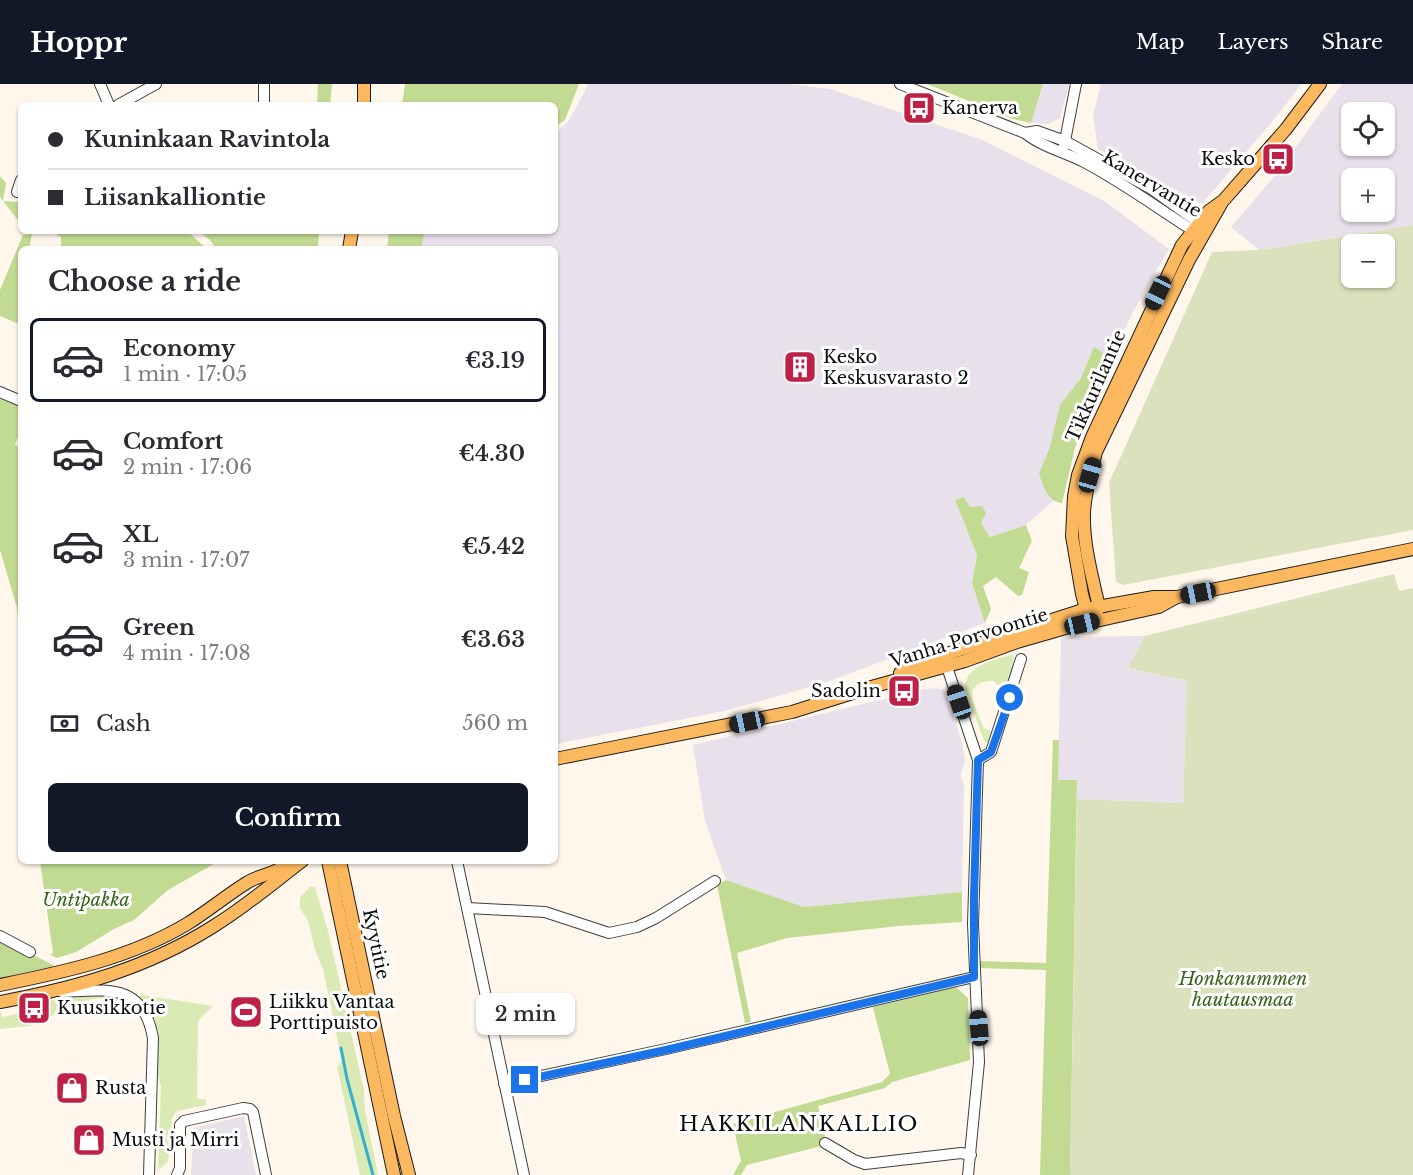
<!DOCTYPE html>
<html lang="en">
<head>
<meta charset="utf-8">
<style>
  :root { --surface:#fff; --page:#f2f2f3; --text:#2b2b33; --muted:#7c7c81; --line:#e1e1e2; --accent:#111827 }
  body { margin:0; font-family:"Libre Baskerville",serif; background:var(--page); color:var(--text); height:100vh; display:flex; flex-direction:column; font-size:22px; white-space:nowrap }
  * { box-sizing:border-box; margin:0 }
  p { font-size:20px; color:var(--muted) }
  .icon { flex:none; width:33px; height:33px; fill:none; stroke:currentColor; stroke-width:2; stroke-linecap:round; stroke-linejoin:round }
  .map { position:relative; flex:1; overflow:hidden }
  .sheet { position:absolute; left:18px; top:162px; width:540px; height:618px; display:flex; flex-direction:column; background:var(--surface); border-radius:9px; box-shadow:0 2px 4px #0004 }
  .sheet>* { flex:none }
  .hud { position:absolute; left:18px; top:18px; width:540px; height:132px; border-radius:9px; box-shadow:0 2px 4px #0004; display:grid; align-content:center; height:132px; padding:0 30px; background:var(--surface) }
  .fabs { position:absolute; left:1341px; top:18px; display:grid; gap:12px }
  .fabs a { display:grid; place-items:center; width:54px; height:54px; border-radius:9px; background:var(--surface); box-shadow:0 2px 4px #0004; font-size:30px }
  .end { position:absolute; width:27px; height:27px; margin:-14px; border:8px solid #1a73e8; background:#fff; box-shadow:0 0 0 3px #fff }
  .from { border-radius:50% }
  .bubble { position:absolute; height:42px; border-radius:9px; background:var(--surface); box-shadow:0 2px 4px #0004; font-size:20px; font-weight:600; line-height:42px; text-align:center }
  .car { position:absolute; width:18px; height:36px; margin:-18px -9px; border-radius:8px; box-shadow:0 0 4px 2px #0007; background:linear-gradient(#222 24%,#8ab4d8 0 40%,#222 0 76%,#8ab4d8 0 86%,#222 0) }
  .hud b { display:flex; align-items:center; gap:21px; height:57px; font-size:22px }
  .hud b+b { border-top:2px solid var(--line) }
  .hud i { width:15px; height:15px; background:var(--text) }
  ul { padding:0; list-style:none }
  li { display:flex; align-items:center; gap:18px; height:84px; margin:0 12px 9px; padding:0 18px; border:3px solid transparent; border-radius:9px }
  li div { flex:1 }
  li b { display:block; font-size:22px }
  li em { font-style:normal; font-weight:600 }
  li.current { border-color:var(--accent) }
  li>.icon { width:54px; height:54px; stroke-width:1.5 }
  h2 { padding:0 30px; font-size:27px; line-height:72px }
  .pay { display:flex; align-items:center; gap:15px; height:66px; padding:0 30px; font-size:22px }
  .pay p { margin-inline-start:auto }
  .action { display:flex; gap:12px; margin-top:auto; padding:12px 30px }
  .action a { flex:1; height:69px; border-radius:9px; background:var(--accent); color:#fff; font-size:24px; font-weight:600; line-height:69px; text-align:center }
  header { display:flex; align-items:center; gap:36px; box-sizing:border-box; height:84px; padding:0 30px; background:var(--accent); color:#fff }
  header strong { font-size:28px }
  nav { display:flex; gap:33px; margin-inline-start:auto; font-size:21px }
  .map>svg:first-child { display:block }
  .industrial { fill:#e8e0eb; fill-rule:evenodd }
  .green { fill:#daeab4 }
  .forest { fill:#c1db93 }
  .cemetery { fill:#dce1bd; fill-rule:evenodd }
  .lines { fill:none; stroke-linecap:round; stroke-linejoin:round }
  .stream { stroke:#34afd0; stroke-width:3 }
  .minor-casing { stroke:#3f3f3f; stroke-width:12 }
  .major-casing { stroke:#1d1d1d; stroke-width:14 }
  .minor { stroke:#fff; stroke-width:10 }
  .major { stroke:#fcb85e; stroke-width:12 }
  .route { stroke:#1a73e8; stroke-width:8 }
  .labels { text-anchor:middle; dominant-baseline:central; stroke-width:6; stroke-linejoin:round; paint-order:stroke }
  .poi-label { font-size:18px; fill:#0c0c0c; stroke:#fff; text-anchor:start }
  .street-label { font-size:18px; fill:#0c0c0c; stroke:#fff }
  .park-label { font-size:18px; font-style:italic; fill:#38651b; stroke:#fff }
  .quarter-label { font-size:21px; letter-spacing:1.5px; fill:#0c0c0c; stroke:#fff }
</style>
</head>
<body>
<header>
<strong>Hoppr</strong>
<nav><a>Map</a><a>Layers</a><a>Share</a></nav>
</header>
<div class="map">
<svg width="1413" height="1091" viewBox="0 0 1413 1091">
  <rect width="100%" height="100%" fill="#fff7eb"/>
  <!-- industrial -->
  <g class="industrial">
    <polygon points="588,0 790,0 830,5 980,55 1103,116 1169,165 1134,226 1089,319 1065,381 1058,413 1026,441 990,453 970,423 955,416 977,471 972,499 985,539 824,599 725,627 555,660 555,165 422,165 424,147 555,147 555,49 568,38 585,7"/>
    <polygon points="1043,0 1069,0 1060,34 1049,40 1031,39"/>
    <polygon points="1101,0 1301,0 1281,27 1202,120 1098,65 1093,31"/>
    <path d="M1342 0H1413V141L1259 166 1231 143 1272 95ZM1352 28H1384V62H1352ZM1352 94H1384V128H1352Z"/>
    <polygon points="1145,552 1128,584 1187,597 1183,719 1077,715 1077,697 1058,697 1061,553"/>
    <polygon points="936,604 944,606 962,658 965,676 961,691 964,701 962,808 804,823 726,796 705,737 693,661 925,605"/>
    <polygon points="244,1032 256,1091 191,1091 194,1044"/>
  </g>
  <!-- green -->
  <g class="green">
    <path d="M1014 570 1012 597 1002 606 994 597C958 597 976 623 984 644L992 648 988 658 985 659 965 605C965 580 996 576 1014 570Z"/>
    <polygon points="310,803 315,803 328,847 364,1006 365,1026 378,1091 360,1091 337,982 342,977 323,885 315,866 308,837 300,824 300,814"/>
    <polygon points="99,909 127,916 124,918 98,914 83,917 51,932 41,926 39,919 78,911"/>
    <polygon points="142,911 213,922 198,937 197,1015 206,1015 206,1021 177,1027 172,1034 168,1077 161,1084 158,1083 161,1003 138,914"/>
    <polygon points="0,926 2,933 22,929 42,932 45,937 29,942 0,945"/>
  </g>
  <!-- forest -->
  <g class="forest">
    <polygon points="318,0 332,0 330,21 317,21"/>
    <polygon points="405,0 579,0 565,36 555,43 555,21 402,21"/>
    <polygon points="927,0 1043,0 1031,39 1013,35"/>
    <polygon points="0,92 6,99 3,117 21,118 21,140 0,113"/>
    <polygon points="51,147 187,147 207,165 61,165 61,153"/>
    <polygon points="198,147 319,147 318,165 216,165 210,156"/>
    <polygon points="389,147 424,147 422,165 387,165"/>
    <polygon points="32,150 29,165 21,165 21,241 0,232 0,206 23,151"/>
    <path d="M1094 263 1108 272 1110 276 1075 364 1062 419C1047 417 1044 403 1039 390L1050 363 1060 321 1081 294Z"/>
    <polygon points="0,314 21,323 21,346 15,360 21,367 21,573 17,524 0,466"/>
    <polygon points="964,413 970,423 982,422 986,429 981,439 990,453 1026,441 1032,457 1019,484 1029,488 1022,511 1018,512 996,493 983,502 991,525 985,539 972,499 977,471 955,416"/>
    <polygon points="1053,656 1059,656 1058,696 1077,696 1070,1091 1040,1091 1046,886 980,884 979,877 1046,879"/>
    <polygon points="40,777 219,777 168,806 134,836 114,845 76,868 57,874 50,871 53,869"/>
    <polygon points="726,796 804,823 962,808 962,838 899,842 787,854 737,869 751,938 745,939 717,801"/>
    <polygon points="0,854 55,882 0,894"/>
    <polygon points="956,903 968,914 970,976 892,998 885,1004 818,1022 825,1053 821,1062 747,1081 741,1091 733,1091 741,1077 733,1040 882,998 890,990 873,923"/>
  </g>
  <!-- cemetery -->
  <g class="cemetery">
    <path d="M1413 141V446L1123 501 1116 498 1109 399 1212 168 1259 166ZM1352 160H1384V194H1352Z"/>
    <polygon points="1394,490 1399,507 1413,504 1413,1091 1070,1091 1077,715 1183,719 1187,597 1128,584 1145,552"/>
  </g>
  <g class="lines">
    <!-- stream -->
    <polyline class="stream" points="341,964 347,995 373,1091"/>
    <!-- minor casing -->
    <g class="minor-casing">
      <g id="minor">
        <polyline points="100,0 109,21"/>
        <path d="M900 0 1025 49C1042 63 1065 68 1084 78 1122 98 1156 123 1192 146L1199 148"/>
        <polyline points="118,21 156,0"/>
        <polyline points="264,21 264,0"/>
        <polyline points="1025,49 1037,47 1065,57 1150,104 1199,139 1202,146"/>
        <polyline points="1064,62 1076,0"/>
        <polyline points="17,108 21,96"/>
        <polyline points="0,308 21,317"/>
        <polyline points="944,574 978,676 973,840 979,978 968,1091"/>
        <polyline points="978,676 991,668 1021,575"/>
        <polyline points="457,777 524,1091"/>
        <polyline points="467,824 545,828 609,849 637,843 656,834 715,797"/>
        <polyline points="0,852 30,868"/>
        <path d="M62 908C107 906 143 898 153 954L149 1091"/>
        <polyline points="504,1000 666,965 974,893"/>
        <polyline points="825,1059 854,1076 865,1080 961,1069 971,1071"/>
        <polyline points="177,1091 180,1084 180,1041 184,1037 243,1024 250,1025 253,1028 266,1091"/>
      </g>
    </g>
    <!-- major casing -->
    <g class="major-casing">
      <g id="major">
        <polyline points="364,0 364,21"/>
        <polyline points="349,165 352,147"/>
        <path d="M1096 530 1099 523C1092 492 1083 460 1084 429 1085 408 1091 388 1096 368L1189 176 1221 120"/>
        <polyline points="1094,537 1086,525 1082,510 1072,452 1074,412 1078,391 1092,353 1182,161 1209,127 1223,117 1286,45 1320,0"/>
        <polyline points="900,589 919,579 1086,525 1154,513 1177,513 1413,465"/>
        <polyline points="555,675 792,628 875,602 965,577 1017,558 1069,543 1159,523 1177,513"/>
        <polyline points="328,777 394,1091"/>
        <polyline points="340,777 394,1032 409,1091"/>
        <path d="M0 901C64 888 130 874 187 840 208 827 227 811 248 798 260 791 274 790 286 781"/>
        <path d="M0 918C76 904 148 884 214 842 245 823 273 799 302 777"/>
      </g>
    </g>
    <!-- minor -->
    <use href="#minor" class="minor"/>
    <!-- major -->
    <use href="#major" class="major"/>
  </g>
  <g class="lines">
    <!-- route -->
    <polyline class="route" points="525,996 666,966 974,893 974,813 978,676 991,668 1010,614"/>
  </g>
  <!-- icons -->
  <defs>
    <g id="bus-square" transform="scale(1.725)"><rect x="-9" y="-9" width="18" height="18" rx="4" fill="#bf2146" stroke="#fff"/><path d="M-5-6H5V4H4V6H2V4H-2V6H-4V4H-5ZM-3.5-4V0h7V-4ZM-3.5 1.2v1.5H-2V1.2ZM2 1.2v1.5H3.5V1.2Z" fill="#fff"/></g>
    <g id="building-square" transform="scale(1.725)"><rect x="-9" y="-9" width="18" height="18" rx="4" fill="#bf2146" stroke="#fff"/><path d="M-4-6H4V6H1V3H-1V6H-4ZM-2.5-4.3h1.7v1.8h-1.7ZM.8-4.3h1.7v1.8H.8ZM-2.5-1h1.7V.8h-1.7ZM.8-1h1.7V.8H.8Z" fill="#fff"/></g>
    <g id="stadium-square" transform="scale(1.725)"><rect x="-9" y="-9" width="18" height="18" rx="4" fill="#bf2146" stroke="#fff"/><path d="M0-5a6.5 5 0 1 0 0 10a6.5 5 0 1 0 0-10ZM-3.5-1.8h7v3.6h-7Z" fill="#fff"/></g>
    <g id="shop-square" transform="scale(1.725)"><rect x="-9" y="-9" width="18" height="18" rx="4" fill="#bf2146" stroke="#fff"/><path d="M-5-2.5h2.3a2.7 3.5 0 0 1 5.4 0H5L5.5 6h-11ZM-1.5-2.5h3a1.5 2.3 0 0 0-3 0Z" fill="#fff"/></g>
  </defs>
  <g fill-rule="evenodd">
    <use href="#bus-square" x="919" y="24"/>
    <use href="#bus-square" x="1278" y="75"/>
    <use href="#building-square" x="800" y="283"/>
    <use href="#bus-square" x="904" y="607"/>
    <use href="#bus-square" x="34" y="924"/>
    <use href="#stadium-square" x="246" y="928"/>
    <use href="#shop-square" x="72" y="1004"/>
    <use href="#shop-square" x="89" y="1056"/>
  </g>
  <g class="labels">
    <!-- poi labels -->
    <g class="poi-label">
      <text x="942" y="24">Kanerva</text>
      <text x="1255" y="75" text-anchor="end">Kesko</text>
      <text x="823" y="273">Kesko<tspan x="823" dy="21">Keskusvarasto 2</tspan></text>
      <text x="881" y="607" text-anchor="end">Sadolin</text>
      <text x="269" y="918">Liikku Vantaa<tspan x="269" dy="21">Porttipuisto</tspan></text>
      <text x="57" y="924">Kuusikkotie</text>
      <text x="95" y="1004">Rusta</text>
      <text x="112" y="1056">Musti ja Mirri</text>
    </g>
    <!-- street labels -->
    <g class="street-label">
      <text transform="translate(1152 100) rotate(31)">Kanervantie</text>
      <text transform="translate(1096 302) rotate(-66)">Tikkurilantie</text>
      <text transform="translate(969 554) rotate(-17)">Vanha Porvoontie</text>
      <text transform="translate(376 860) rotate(78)">Kyytitie</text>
    </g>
    <!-- park labels -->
    <g class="park-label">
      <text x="86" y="816">Untipakka</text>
      <text x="1243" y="895">Honkanummen<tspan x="1243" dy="21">hautausmaa</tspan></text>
    </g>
    <!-- quarter labels -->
    <g class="quarter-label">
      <text x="799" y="1040">HAKKILANKALLIO</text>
    </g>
  </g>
</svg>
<div class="fabs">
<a><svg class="icon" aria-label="locate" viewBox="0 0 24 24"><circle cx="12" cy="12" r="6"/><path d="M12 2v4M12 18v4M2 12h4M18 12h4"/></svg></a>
<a>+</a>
<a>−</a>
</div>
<i class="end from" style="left:1010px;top:614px"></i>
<i class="end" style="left:525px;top:996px"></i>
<div class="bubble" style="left:476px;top:909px;width:99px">2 min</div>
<i class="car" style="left:1158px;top:209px;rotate:205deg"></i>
<i class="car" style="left:1090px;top:391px;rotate:16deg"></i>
<i class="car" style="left:1198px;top:509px;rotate:259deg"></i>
<i class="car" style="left:1082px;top:540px;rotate:77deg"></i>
<i class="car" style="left:959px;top:618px;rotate:341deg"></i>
<i class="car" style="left:747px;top:638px;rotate:258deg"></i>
<i class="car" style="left:979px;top:944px;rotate:355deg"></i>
<div class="hud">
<b><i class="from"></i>Kuninkaan Ravintola</b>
<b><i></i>Liisankalliontie</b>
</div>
<section class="sheet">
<h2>Choose a ride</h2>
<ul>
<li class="current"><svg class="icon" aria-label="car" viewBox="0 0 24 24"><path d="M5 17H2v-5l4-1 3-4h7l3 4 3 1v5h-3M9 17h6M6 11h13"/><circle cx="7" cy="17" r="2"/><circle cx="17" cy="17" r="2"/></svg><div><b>Economy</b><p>1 min · 17:05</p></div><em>€3.19</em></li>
<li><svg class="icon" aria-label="car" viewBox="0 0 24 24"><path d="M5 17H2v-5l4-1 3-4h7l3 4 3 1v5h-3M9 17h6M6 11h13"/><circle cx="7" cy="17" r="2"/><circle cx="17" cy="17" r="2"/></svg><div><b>Comfort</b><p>2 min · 17:06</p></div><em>€4.30</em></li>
<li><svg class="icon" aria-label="car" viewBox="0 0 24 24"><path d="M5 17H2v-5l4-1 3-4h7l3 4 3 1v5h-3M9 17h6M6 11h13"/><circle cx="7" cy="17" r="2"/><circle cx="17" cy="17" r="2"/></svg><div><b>XL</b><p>3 min · 17:07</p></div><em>€5.42</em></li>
<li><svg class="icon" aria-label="car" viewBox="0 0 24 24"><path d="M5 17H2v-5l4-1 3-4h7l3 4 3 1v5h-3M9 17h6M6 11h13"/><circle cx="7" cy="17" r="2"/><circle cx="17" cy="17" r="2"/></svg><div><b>Green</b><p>4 min · 17:08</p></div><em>€3.63</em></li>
</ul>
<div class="pay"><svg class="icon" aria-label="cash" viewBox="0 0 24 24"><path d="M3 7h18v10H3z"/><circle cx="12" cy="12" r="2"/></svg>Cash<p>560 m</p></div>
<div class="action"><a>Confirm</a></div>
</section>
</div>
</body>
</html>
